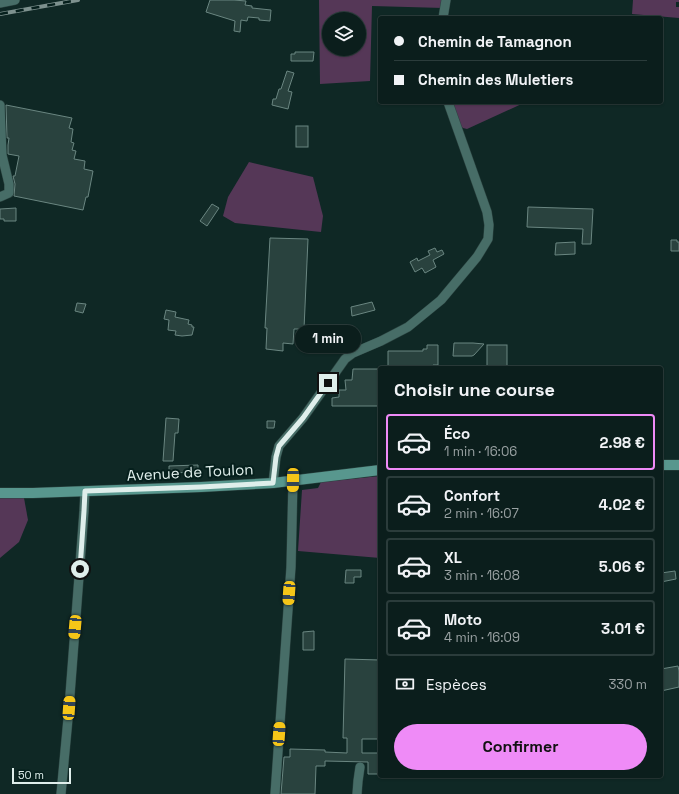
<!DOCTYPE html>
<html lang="fr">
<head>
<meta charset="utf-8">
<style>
  :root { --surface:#0b1e1c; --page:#142725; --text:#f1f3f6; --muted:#9aa2a3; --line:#2b3c3b; --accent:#ef8bf7 }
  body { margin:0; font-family:"Space Grotesk",sans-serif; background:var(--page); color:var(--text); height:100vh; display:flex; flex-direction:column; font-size:15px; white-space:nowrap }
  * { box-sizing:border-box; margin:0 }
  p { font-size:13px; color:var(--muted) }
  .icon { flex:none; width:22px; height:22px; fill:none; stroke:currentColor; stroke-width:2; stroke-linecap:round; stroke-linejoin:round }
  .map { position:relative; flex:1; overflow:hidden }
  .drawer { position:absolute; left:378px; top:366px; width:285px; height:412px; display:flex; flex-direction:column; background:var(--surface); border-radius:4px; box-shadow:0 1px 3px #0004,0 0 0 1px var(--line) }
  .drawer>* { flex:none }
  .guide { position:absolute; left:378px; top:16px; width:285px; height:88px; border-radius:4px; box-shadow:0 1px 3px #0004,0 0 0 1px var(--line); display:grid; align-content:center; height:88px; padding:0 16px; background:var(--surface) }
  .fabs { position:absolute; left:322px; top:12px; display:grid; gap:8px }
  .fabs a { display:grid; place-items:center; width:44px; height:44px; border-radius:50%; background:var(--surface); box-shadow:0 1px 3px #0004,0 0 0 1px var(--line); font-size:20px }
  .scale { position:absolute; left:12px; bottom:10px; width:59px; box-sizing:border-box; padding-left:4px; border:2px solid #dfeeeb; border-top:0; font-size:11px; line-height:14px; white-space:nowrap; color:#dfeeeb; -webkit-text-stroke:3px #051f1c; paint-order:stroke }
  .end { position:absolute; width:18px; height:18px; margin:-9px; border:5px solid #dfeeeb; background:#111; box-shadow:0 0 0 2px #111 }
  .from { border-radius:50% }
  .bubble { position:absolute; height:28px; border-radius:14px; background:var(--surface); box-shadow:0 1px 3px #0004,0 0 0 1px var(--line); font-size:13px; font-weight:600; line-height:28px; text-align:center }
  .car { position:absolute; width:12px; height:24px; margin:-12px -6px; border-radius:5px; box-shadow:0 0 3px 1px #0007; background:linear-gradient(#f5c518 24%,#345 0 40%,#f5c518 0 76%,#345 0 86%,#f5c518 0) }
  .guide b { display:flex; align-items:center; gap:14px; height:38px; font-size:15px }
  .guide b+b { border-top:1px solid var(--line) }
  .guide i { width:10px; height:10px; background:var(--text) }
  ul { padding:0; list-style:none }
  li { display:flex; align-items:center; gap:12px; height:56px; margin:0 8px 6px; padding:0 8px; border:2px solid var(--line); border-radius:4px }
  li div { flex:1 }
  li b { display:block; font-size:15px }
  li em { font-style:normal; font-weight:600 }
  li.active { border-color:var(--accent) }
  li>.icon { width:36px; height:36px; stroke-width:1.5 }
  h2 { padding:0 16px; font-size:18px; line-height:48px }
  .pay { display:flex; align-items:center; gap:10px; height:44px; padding:0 16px; font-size:15px }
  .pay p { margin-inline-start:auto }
  .button { display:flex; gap:8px; margin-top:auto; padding:8px 16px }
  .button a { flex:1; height:46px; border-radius:24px; background:var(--accent); color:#111; font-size:16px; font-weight:600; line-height:46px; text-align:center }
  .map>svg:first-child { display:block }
  .green { fill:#553757; fill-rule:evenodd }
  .building { fill:#29423e; stroke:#6a8681 }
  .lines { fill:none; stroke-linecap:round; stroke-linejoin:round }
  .minor-casing { stroke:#2c4441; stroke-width:10 }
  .secondary-casing { stroke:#2c4441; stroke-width:11 }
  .minor { stroke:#476d67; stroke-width:9 }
  .secondary { stroke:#58978e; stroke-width:10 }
  .rail-casing { stroke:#7d918e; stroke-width:4 }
  .rail { stroke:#051f1c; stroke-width:2.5; stroke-dasharray:8; stroke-linecap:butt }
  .route { stroke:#dfeeeb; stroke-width:5 }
  .labels { text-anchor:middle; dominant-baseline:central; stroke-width:4; stroke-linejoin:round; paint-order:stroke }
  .street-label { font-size:15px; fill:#dfeeeb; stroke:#051f1c }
</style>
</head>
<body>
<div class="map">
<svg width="679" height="794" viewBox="0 0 679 794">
  <rect width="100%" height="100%" fill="#0f2825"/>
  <!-- green -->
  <g class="green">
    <path d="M319 0H444L443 8 372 6 370 81 320 84ZM329 19H359V49H329Z"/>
    <polygon points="633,0 679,0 679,2 676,2 676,7 679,7 679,18 632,14"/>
    <polygon points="452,102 526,102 467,129 463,128 459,125"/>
    <polygon points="249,162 313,177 323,216 321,232 235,223 223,216 228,197"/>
    <polygon points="380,476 380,558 298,551 302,490 318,488 321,482"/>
    <polygon points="0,498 24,498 28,520 19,542 0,558"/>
  </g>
  <!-- building -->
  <g class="building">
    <polygon points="210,0 234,0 246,1 245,5 252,6 252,8 271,10 270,21 259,20 259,18 248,17 247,21 241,20 240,32 234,31 235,21 206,12"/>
    <polygon points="295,52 314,52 313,61 291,61 291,54 295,54"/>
    <polygon points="287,71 294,73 288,91 292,92 288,109 272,105 273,99 276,99 279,89 281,89"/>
    <polygon points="6,105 72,118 69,128 73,129 71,142 74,143 72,150 76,151 74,159 85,161 84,169 93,171 88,197 86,197 83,210 14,196 15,184 13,176 15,176 19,156 8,154 8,145 9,138 7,138"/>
    <rect x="296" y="126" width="12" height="21"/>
    <polygon points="212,204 219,208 207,226 200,221"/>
    <polygon points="528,207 593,209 591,244 582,244 583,229 527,227"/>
    <polygon points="16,208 16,221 4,221 4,219 0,219 0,209"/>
    <polygon points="270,238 308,239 304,329 294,329 293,344 283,343 283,351 266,349 267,328 265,328"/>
    <polygon points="671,240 677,240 677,242 679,242 679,251 671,251"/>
    <polygon points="575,242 575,254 555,255 556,243"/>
    <polygon points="435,248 437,252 442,250 444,254 433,260 436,267 425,273 422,268 415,272 410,262 417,258 418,261 430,255 428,251"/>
    <polygon points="372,302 375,310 352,316 351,307"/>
    <polygon points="77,303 86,304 83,313 75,311"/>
    <polygon points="166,310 176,312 175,317 189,320 188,324 192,325 192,327 194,327 192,335 182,336 175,335 176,331 168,330 169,320 164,319"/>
    <polygon points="454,343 473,343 484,344 474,355 472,356 453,356"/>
    <polygon points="427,345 438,345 438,365 433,365 433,367 424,367 424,366 388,366 388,351 423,351 423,349 427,349"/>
    <rect x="487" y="345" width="20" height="23"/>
    <polygon points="353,369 380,369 380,406 332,406 332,398 339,397 339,390 346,390 345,380 352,380"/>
    <polygon points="166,418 179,419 178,433 175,433 173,461 163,461"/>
    <polygon points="267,421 275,421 274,428 267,428"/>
    <polygon points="198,465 198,472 169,473 169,466"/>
    <polygon points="346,570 361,570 361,577 354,577 354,583 345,583"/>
    <polygon points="675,571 676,579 661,582 661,573"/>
    <polygon points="314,631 314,650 303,650 303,632"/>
    <polygon points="345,659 380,660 380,739 362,739 362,753 380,753 380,774 368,774 368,762 325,761 325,766 316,766 315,794 281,794 284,757 290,757 290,749 325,750 325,752 347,753 347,738 343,738"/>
    <polygon points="678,666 679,671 679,687 661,691 661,669"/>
  </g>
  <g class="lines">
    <!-- minor casing -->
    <g class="minor-casing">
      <g id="minor">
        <polyline points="0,3 15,0"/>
        <polyline points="443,18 446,0"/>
        <polyline points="0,197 9,193 9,184 2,155 0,105"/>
        <polyline points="273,483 276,457 279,446 303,418 345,359 353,353 381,341 408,327 441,300 477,257 488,239 489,225 487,212 448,102"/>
        <polyline points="61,794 69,708 84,511 85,491"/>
        <polyline points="275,794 291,567 293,480"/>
        <polyline points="357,794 358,781 360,767"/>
      </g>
    </g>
    <!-- secondary casing -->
    <g class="secondary-casing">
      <g id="secondary">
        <polyline points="661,465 679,465"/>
        <polyline points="0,493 33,493 201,487 273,483 380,470"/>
      </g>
    </g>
    <!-- minor -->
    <use href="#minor" class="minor"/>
    <!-- secondary -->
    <use href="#secondary" class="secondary"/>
    <!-- rail casing -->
    <g class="rail-casing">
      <polyline id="rail" points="0,14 78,0"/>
    </g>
    <!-- rail -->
    <use href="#rail" class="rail"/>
  </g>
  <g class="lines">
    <!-- route -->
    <polyline class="route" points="80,569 84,511 85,491 201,487 273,483 276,457 279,446 303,418 328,383"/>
  </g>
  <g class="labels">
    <!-- street labels -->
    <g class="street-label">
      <text transform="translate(190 472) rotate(-3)">Avenue de Toulon</text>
    </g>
  </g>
</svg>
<div class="fabs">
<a><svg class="icon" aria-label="layers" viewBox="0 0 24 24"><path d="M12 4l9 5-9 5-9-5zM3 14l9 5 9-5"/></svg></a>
</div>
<div class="scale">50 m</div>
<i class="end from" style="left:80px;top:569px"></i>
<i class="end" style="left:328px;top:383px"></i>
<div class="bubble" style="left:295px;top:325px;width:66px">1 min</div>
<i class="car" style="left:293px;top:480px;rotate:181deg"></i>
<i class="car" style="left:289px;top:593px;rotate:184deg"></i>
<i class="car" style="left:75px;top:627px;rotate:185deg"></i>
<i class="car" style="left:69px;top:708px;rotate:4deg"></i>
<i class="car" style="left:279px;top:734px;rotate:4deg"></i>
<div class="guide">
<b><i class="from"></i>Chemin de Tamagnon</b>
<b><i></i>Chemin des Muletiers</b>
</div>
<section class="drawer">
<h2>Choisir une course</h2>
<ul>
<li class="active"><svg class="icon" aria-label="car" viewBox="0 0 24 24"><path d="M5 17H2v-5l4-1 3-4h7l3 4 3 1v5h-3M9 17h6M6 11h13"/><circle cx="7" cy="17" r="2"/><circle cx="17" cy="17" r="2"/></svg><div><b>Éco</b><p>1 min · 16:06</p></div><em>2.98 €</em></li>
<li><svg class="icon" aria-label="car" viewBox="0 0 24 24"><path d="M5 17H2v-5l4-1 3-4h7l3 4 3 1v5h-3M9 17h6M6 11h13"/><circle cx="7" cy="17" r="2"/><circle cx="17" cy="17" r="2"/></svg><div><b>Confort</b><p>2 min · 16:07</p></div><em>4.02 €</em></li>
<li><svg class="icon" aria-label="car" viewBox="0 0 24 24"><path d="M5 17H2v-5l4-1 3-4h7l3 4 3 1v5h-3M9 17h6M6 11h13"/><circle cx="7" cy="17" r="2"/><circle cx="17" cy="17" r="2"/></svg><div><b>XL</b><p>3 min · 16:08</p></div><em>5.06 €</em></li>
<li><svg class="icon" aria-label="car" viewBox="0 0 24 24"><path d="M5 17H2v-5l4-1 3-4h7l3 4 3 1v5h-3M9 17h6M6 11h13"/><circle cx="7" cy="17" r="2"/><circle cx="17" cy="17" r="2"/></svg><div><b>Moto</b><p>4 min · 16:09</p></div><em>3.01 €</em></li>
</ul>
<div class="pay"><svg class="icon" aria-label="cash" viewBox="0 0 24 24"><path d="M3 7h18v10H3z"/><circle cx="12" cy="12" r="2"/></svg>Espèces<p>330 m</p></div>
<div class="button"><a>Confirmer</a></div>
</section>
</div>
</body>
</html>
